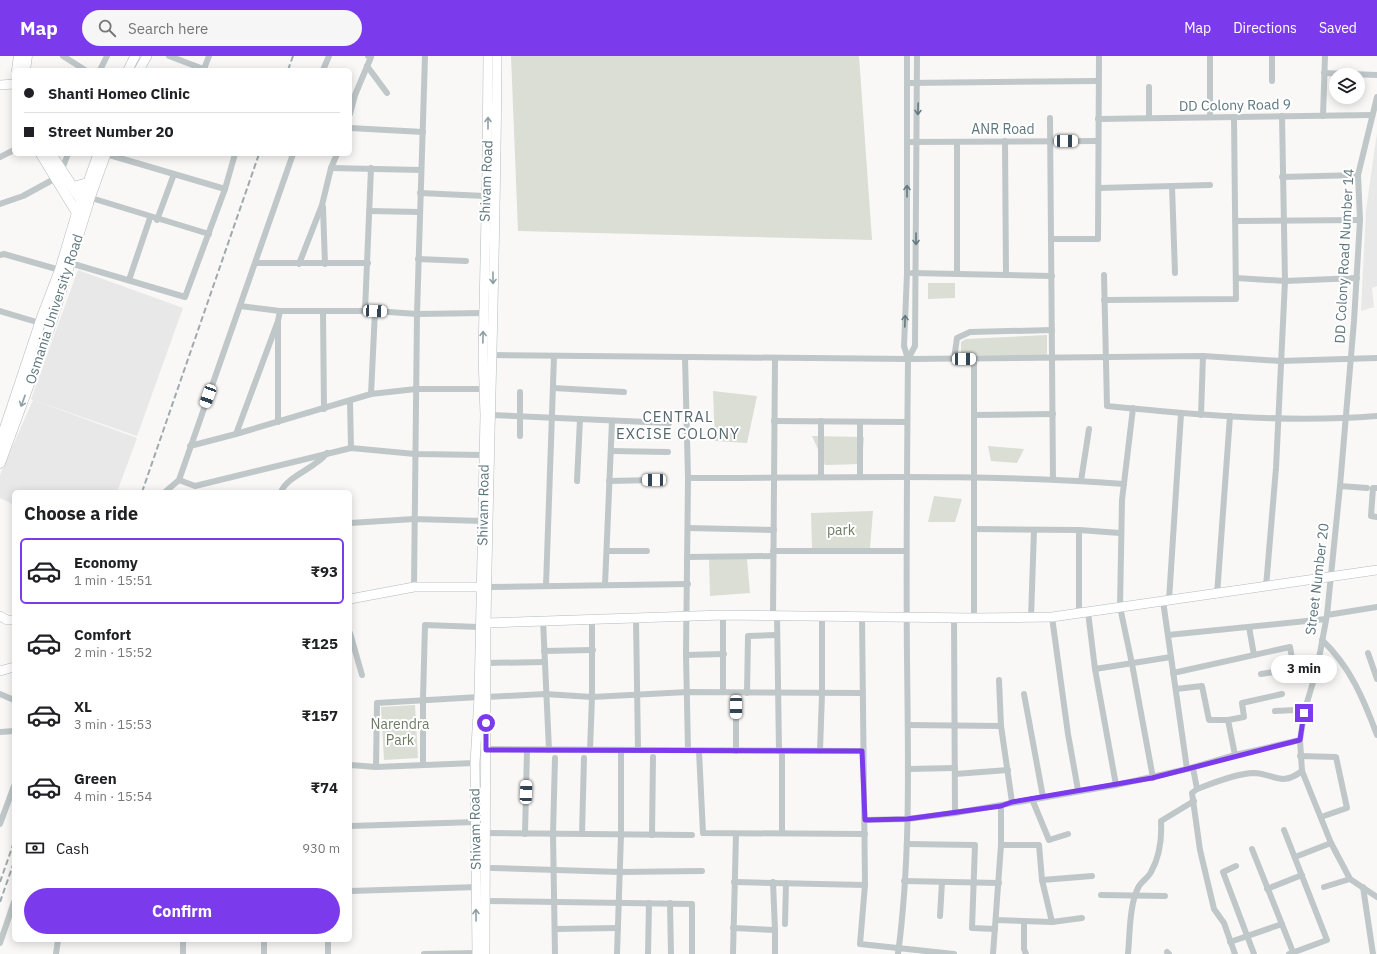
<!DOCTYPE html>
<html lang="en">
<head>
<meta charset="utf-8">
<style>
  :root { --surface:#fff; --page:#f6f6f6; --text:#202124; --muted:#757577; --line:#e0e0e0; --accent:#7c3aed }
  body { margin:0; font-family:"IBM Plex Sans",sans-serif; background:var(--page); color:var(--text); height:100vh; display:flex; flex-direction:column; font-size:15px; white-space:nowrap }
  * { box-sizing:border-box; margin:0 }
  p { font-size:13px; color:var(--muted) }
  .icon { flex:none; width:22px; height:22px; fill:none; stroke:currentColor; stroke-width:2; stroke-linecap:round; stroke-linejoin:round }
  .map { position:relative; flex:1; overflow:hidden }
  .panel { position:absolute; left:12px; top:434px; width:340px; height:452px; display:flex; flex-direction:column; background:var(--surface); border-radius:6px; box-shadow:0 2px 10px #0003 }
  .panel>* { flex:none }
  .guide { position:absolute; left:12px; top:12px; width:340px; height:88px; border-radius:6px; box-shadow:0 2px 10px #0003; display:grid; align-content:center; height:88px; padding:0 12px; background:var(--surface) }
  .tools { position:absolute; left:1329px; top:12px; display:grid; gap:8px }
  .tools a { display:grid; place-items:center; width:36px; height:36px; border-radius:50%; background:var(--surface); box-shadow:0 2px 10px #0003; font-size:20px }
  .end { position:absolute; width:18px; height:18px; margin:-9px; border:5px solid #7c3aed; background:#fff; box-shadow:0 0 0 2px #fff }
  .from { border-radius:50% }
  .bubble { position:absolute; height:28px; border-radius:14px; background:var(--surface); box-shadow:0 2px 10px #0003; font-size:13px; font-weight:700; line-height:28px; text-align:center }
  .car { position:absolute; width:12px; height:24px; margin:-12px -6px; border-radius:5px; box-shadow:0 0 3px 1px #0007; background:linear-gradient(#fff 24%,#345 0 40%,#fff 0 76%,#345 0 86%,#fff 0) }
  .guide b { display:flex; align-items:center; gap:14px; height:38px; font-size:15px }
  .guide b+b { border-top:1px solid var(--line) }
  .guide i { width:10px; height:10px; background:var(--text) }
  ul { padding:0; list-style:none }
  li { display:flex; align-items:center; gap:12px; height:66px; margin:0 8px 6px; padding:0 4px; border:2px solid transparent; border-radius:6px }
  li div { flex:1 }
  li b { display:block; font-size:15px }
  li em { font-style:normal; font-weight:700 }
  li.current { border-color:var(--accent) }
  li>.icon { width:36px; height:36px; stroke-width:1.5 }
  h2 { padding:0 12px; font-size:18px; line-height:48px }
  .pay { display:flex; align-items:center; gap:10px; height:44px; padding:0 12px; font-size:15px }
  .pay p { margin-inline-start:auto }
  .action { display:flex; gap:8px; margin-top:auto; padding:8px 12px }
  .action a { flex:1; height:46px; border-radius:24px; background:var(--accent); color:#fff; font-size:16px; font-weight:700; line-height:46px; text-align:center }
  header { display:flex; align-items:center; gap:24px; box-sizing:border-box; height:56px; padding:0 20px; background:var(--accent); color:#fff }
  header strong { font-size:19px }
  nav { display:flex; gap:22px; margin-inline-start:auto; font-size:14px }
  .search { width:280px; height:36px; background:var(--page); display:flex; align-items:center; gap:10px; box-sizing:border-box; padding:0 14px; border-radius:22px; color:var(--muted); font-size:15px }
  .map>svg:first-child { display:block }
  .built { fill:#e7e8e7 }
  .green { fill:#daded5 }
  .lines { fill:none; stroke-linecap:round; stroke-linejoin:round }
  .secondary-casing { stroke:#b2bbbe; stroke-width:10 }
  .primary-casing { stroke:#b3bbbe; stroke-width:11 }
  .street { stroke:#c0c7c9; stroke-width:6 }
  .secondary { stroke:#fff; stroke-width:9 }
  .primary { stroke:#fff; stroke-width:10 }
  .rail { stroke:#9faaae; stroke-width:2; stroke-dasharray:6 3; stroke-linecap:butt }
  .oneway { stroke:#637a81 }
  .oneway2 { stroke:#8e9fa4 }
  .route { stroke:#7c3aed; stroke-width:5 }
  .labels { text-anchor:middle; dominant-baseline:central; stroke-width:4; stroke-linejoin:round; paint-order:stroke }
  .street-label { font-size:14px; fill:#5e767d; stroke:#fff }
  .park-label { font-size:14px; fill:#6c7a62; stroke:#fff }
  .neighbourhood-label { font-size:15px; letter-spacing:1px; fill:#55686d; stroke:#fff }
</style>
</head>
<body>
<header>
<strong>Map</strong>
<div class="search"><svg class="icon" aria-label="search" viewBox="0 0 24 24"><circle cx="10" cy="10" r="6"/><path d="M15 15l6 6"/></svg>Search here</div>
<nav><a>Map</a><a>Directions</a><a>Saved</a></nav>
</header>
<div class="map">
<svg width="1377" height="898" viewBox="0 0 1377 898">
  <rect width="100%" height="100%" fill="#f9f8f6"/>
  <!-- built -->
  <g class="built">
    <polygon points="1377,77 1377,230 1372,232 1374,251 1361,255 1366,154"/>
    <polygon points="78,214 183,252 137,380 33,344 137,382 117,436 14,436 14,449 0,442 0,419 33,344 31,343"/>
  </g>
  <!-- green -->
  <g class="green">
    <polygon points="511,0 859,0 872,184 518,175"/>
    <polygon points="928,227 955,227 955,242 928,243"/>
    <polygon points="1047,279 1047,299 961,299 961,286 966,283"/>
    <polygon points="713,335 757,340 747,387 715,385"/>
    <polygon points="812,380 864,381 862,408 825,409"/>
    <polygon points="988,390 1024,393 1017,407 991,405"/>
    <polygon points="934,440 962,443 955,466 928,466"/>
    <polygon points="873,455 870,492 812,492 811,457"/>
    <polygon points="709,503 747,503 750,537 710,540"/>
    <polygon points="415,649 418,702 384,704 381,651"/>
  </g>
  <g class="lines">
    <!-- secondary casing -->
    <g class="secondary-casing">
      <g id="secondary">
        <polyline points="128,14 135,0"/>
        <polyline points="139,14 147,0"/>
        <polyline points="0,29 14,28"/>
        <polyline points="88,148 106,98"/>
        <polyline points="77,157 98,98"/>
        <polyline points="350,543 414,531 481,531"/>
        <polyline points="0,560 7,564 14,564"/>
        <polyline points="486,567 723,559 974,562 1052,561 1377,514"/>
        <polyline points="0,615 14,611"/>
        <polyline points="477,898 475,707 479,641 485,359 483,299 487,114 488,0"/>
        <path d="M485 898C486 788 485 678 486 569 489 379 496 190 497 0"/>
      </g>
    </g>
    <!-- primary casing -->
    <g class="primary-casing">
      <g id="primary">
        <polyline points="17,14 19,0"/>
        <polyline points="25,14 27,0"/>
        <polyline points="41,98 77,157 84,159"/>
        <polyline points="73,131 88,127"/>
        <polyline points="0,387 42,261 60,214 77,157"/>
        <polyline points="0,407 50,271 88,148 81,144 51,98"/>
      </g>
    </g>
    <!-- street -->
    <g class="street">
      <polyline points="63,0 85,14"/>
      <polyline points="169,0 206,14"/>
      <polyline points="1210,0 1210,61"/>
      <polyline points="367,10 387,37"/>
      <polyline points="204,13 209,0"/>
      <polyline points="100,14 107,0"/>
      <polyline points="323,14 329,0"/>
      <polyline points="1324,17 1377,19"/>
      <polyline points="1272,25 1272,0"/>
      <polyline points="908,27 1098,25"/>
      <polyline points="1149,31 1149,62"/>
      <polyline points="1377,41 1358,119 1360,164 1354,265 1340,430 1327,559 1317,613 1305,653 1300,684 1302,715 1331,787 1350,823 1377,841"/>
      <polyline points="350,58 355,39 371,1 368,0"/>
      <polyline points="1323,60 1325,0"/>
      <polyline points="1050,62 1053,423"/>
      <polyline points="1098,63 1372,59"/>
      <polyline points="350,72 423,76"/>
      <polyline points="1005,85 1006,219"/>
      <polyline points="907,86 1098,85"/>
      <polyline points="957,86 957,218"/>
      <polyline points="106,98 225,133"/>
      <polyline points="0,101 14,94"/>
      <polyline points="331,112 421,114"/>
      <polyline points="62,113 68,98"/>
      <polyline points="1282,121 1358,119"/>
      <polyline points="1172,130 1175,217"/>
      <polyline points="1099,132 1210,129"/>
      <polyline points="420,137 485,140"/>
      <polyline points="88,141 209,178"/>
      <polyline points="0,148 23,140 56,122"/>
      <polyline points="323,151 325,208"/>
      <polyline points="370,155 420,156"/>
      <polyline points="157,164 174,118"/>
      <polyline points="1236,165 1360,164"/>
      <polyline points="1052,183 1098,183 1099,0"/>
      <polyline points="0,199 4,198 60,214"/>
      <polyline points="418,203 466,205"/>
      <polyline points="70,207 185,241 225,133 235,98"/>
      <polyline points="256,207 368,207"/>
      <polyline points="299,208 322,149 331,112 337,98"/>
      <polyline points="912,217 1052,220"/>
      <path d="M1104 219 1107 350C1196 359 1287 367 1377 360"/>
      <polyline points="1236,222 1285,225 1357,222"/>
      <polyline points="129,224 150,162"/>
      <polyline points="1104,244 1236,243 1234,61"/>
      <polyline points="240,250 280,255 375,255 417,258 484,257"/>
      <polyline points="0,255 40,267"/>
      <polyline points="365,255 371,112"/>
      <polyline points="323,256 324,353"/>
      <polyline points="489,299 908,303 1203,300 1280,305 1377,302"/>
      <polyline points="685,301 688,422 686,599 688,694"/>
      <polyline points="908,303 915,290 917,0"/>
      <polyline points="954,303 957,282 970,276 1052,274"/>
      <polyline points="553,332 624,336"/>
      <polyline points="520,336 520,380"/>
      <polyline points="371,338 375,255"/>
      <polyline points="350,345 351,392"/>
      <polyline points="1133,352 1122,444 1120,551 1132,608 1153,722"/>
      <polyline points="491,359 669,367"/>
      <polyline points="974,359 1053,358"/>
      <polyline points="1201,359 1203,300"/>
      <polyline points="774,365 907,366"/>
      <polyline points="821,365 821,421"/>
      <polyline points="278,366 278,265 280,255"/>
      <polyline points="860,366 860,421"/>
      <polyline points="236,378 278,265"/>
      <polyline points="190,390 236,378 371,338 416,333 484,333"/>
      <polyline points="611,395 668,396"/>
      <path d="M688 422C833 422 979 417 1124 428"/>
      <polyline points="179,424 195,430 351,392 415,398 483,399"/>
      <polyline points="577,425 580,363"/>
      <polyline points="609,425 654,424"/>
      <polyline points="1081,425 1089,373"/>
      <polyline points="1340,430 1367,432"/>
      <polyline points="1377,432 1373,432 1371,460 1377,461"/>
      <polyline points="165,436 179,424 293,98"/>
      <path d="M281 436C287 420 316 412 327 397"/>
      <polyline points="350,467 414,463 483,465"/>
      <polyline points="688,472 774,474"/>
      <polyline points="974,473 1079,474 1120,477"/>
      <polyline points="607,495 647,495"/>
      <polyline points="773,495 906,495"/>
      <polyline points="687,501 773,500"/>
      <polyline points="605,529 612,365"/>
      <polyline points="546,530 554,300"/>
      <polyline points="414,531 417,258 425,0"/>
      <polyline points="488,531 688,528"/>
      <polyline points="1266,531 1276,412 1285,225 1282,60"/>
      <polyline points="1217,539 1230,360"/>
      <polyline points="1169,544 1181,358"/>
      <polyline points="1163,545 1187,713"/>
      <polyline points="1088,556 1095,613 1116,729"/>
      <polyline points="1079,558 1079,474"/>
      <polyline points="723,559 723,636"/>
      <polyline points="773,559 775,303"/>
      <polyline points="777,559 779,695"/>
      <polyline points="1327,559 1377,551"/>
      <polyline points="862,560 865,829 860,888 954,898"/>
      <polyline points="954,561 955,757"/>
      <polyline points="1052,561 1068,678 1078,734"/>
      <polyline points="974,562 974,303"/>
      <polyline points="1031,562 1034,474"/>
      <polyline points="636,563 638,694"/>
      <polyline points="543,564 549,694"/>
      <polyline points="1249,571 1254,599"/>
      <polyline points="350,577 362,619"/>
      <polyline points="1168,579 1326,563"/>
      <path d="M1322 584C1350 610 1364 644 1377 679"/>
      <polyline points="544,595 593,594"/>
      <polyline points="1368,597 1377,623"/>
      <polyline points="686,599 724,598"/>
      <polyline points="486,607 545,606"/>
      <polyline points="1095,613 1171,601"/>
      <polyline points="1173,617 1290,591 1294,613"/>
      <polyline points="1261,618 1294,613 1317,613"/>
      <polyline points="999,624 1001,670 1012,746"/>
      <polyline points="1176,633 1202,630 1209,664 1228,664 1244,661 1242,647 1282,638"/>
      <polyline points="747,637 748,580 776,579"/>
      <polyline points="0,638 14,644"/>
      <polyline points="1024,638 1043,741"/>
      <polyline points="486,641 545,638 592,641 688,636 862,637"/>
      <polyline points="1275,655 1296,654 1304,657"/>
      <polyline points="1228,664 1235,699"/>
      <polyline points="908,669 1001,670"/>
      <polyline points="0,676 14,675"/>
      <polyline points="482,693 862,695"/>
      <polyline points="590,694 592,641 592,564"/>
      <polyline points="699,695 703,777 865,778"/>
      <polyline points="736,695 736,637"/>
      <polyline points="820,695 822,637 822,560"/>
      <polyline points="1300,700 1336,701 1347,752 1321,761"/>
      <polyline points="423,708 423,643 425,569 479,571"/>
      <polyline points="350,709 376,711 475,707"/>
      <polyline points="376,711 377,647 479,641"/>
      <polyline points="1193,712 1197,733 1192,737 1200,794 1214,853 1224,867 1235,898"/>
      <polyline points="908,713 955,712"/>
      <polyline points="955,718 1008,714"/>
      <path d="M1197 733C1213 727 1238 717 1254 717 1275 718 1281 731 1302 715"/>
      <polyline points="1032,743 1049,784 1068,778"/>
      <polyline points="865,764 907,763 955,757 1116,729 1187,713 1235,699 1300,684"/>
      <polyline points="0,768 14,730"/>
      <polyline points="350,770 476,766"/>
      <polyline points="1284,774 1327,884 1289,898"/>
      <polyline points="485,777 692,779"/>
      <polyline points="782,777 782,695"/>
      <polyline points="525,778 527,694"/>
      <polyline points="582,778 584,702"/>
      <polyline points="652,779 653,701"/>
      <polyline points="907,788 975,789 972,872 995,873"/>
      <polyline points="1252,793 1293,896"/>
      <polyline points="1295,801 1331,787"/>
      <polyline points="1236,810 1223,816 1254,898"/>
      <polyline points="492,812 620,816 702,815"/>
      <polyline points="1042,824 1092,820"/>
      <polyline points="904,825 999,827"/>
      <polyline points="734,826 865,829"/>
      <polyline points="1324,831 1350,823"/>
      <polyline points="1363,831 1373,898"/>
      <polyline points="1267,833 1302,819"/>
      <polyline points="350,835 478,831"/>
      <polyline points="1101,839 1165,840"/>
      <polyline points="485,845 692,848 692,898"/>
      <polyline points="670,847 671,898"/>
      <polyline points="940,860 942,826"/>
      <polyline points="996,864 1052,866 1042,824 1039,789 1001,789"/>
      <polyline points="1024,865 1024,893 1026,898"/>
      <polyline points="1052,866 1082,862"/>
      <polyline points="785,868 786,827"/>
      <polyline points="733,872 775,874 773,826"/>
      <polyline points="555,873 618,872"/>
      <polyline points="775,874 775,898"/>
      <polyline points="183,884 183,898"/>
      <polyline points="264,884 264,898"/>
      <polyline points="328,884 328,898"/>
      <polyline points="1230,886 1282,868"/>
      <polyline points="0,887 14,846"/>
      <polyline points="1167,896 1169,898"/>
      <polyline points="56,898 58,884"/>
      <polyline points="424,898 477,897"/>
      <polyline points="555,898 553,778 555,702"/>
      <polyline points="617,898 621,779 621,694"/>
      <polyline points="648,898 649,847"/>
      <polyline points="733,898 736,778"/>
      <path d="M898 898C911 800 908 701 907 602 906 503 907 403 908 303L904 290 907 217V0"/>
      <polyline points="993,898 1001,789 1001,750"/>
      <path d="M1128 898C1130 878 1129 848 1139 830 1142 825 1148 822 1151 816 1160 800 1162 783 1161 765L1194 745"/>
    </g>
    <!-- secondary -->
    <use href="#secondary" class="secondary"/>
    <!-- primary -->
    <use href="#primary" class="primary"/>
    <!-- rail -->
    <g class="rail">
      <polyline points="288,14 293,0"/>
      <polyline points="142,436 259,98"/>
      <polyline points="0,826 14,786"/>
      <polyline points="0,846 14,806"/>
    </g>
  </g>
  <!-- one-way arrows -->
  <defs><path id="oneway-shaft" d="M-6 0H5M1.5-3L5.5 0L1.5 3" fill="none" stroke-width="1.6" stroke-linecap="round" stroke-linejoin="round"/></defs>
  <g class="oneway">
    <use href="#oneway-shaft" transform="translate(918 53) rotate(92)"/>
    <use href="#oneway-shaft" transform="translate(907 135) rotate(-90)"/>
    <use href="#oneway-shaft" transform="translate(916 183) rotate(90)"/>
    <use href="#oneway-shaft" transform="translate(905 265) rotate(-88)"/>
  </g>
  <g class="oneway2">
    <use href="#oneway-shaft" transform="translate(488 67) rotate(-90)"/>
    <use href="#oneway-shaft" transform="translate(493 222) rotate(90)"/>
    <use href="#oneway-shaft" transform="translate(483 281) rotate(-89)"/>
    <use href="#oneway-shaft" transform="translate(23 345) rotate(110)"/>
    <use href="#oneway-shaft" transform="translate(476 859) rotate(-91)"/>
  </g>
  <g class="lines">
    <!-- route -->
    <polyline class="route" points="486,667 486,694 862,695 865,764 907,763 1001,750 1012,746 1152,722 1300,684 1304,657"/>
  </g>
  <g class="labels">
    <!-- street labels -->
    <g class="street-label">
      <text transform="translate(1235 49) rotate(-1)">DD Colony Road 9</text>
      <text x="1003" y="73">ANR Road</text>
      <text transform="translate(486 125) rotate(-88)">Shivam Road</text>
      <text transform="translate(1344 200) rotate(-87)">DD Colony Road Number 14</text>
      <text transform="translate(54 253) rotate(-72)">Osmania University Road</text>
      <text transform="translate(483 449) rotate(-89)">Shivam Road</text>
      <text transform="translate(1317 523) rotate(-83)">Street Number 20</text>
      <text transform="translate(475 773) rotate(-91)">Shivam Road</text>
    </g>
    <!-- park labels -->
    <g class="park-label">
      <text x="841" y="474">park</text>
      <text x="400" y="668">Narendra<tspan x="400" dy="16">Park</tspan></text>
    </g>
    <!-- neighbourhood labels -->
    <g class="neighbourhood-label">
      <text x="678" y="360">CENTRAL<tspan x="678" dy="17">EXCISE COLONY</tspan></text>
    </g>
  </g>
</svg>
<div class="tools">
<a><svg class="icon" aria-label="layers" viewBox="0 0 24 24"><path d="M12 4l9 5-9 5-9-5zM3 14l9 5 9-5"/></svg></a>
</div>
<i class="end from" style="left:486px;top:667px"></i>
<i class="end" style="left:1304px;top:657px"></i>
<div class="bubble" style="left:1271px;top:599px;width:66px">3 min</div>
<i class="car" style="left:1066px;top:85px;rotate:90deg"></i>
<i class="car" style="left:375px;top:255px;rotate:93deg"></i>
<i class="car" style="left:964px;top:303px;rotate:89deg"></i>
<i class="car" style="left:208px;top:340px;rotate:200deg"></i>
<i class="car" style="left:654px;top:424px;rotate:270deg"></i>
<i class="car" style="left:736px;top:651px;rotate:180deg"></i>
<i class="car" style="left:526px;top:736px;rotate:2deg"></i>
<div class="guide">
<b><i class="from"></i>Shanti Homeo Clinic</b>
<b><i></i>Street Number 20</b>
</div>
<section class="panel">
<h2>Choose a ride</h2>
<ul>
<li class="current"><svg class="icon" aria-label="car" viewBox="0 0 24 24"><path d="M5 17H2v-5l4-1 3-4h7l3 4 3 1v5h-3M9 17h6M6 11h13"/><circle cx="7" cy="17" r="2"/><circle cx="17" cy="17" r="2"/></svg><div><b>Economy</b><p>1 min · 15:51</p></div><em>₹93</em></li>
<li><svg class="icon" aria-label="car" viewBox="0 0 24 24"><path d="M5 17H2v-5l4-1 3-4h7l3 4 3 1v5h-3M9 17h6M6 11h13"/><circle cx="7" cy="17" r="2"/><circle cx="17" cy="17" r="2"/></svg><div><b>Comfort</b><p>2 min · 15:52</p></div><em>₹125</em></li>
<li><svg class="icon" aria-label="car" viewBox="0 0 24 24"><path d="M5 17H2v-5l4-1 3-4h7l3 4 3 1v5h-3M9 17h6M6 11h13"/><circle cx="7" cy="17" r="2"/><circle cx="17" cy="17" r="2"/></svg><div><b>XL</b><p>3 min · 15:53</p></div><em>₹157</em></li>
<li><svg class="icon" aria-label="car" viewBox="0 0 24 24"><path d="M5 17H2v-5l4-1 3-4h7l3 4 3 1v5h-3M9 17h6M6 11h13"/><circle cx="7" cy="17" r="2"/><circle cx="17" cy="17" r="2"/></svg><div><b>Green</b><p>4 min · 15:54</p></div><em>₹74</em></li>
</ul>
<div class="pay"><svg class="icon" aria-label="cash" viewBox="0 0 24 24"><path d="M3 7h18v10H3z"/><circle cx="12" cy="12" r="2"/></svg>Cash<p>930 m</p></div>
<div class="action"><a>Confirm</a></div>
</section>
</div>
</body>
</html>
